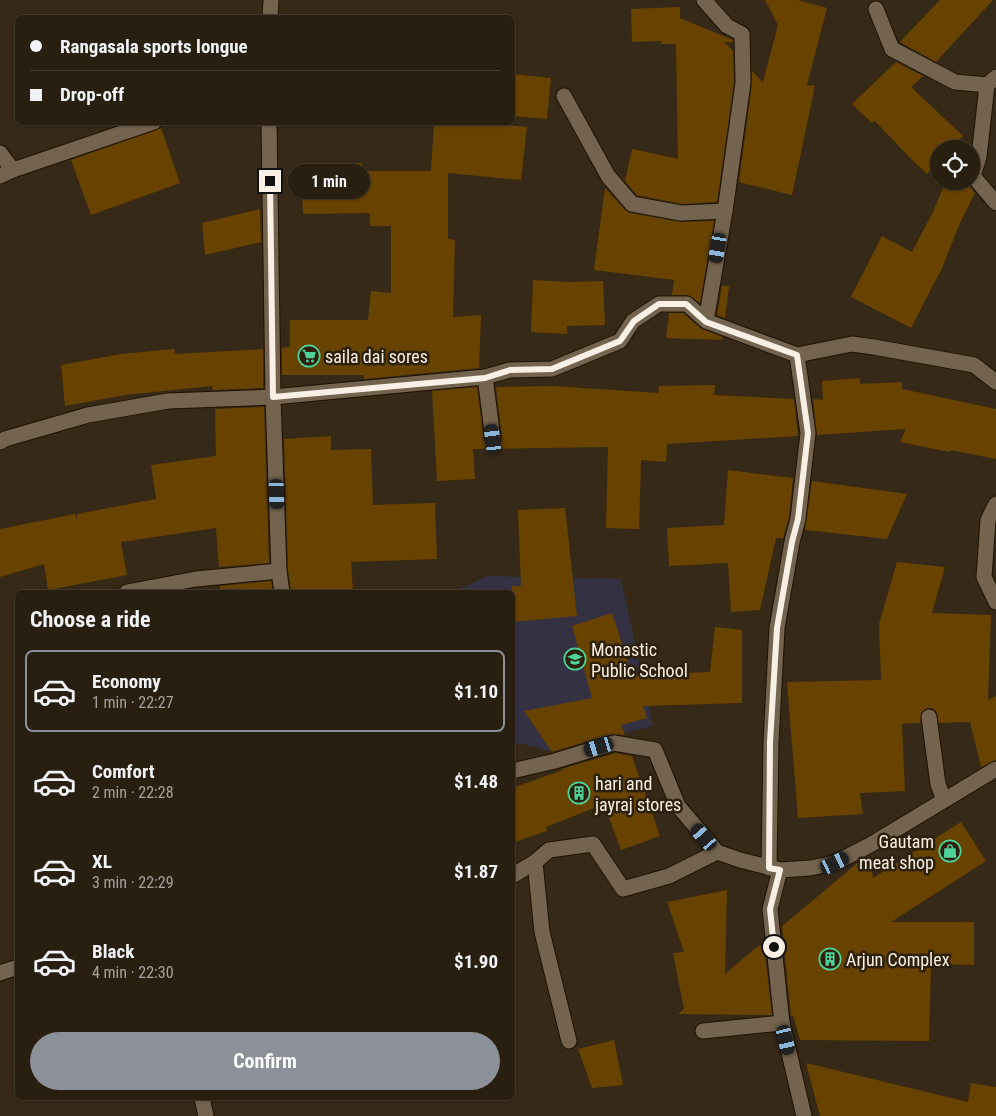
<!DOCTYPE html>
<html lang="en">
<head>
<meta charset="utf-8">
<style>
  :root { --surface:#291f11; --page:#352c1f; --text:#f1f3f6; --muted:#a5a29f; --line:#453d31; --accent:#8c9099 }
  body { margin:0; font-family:"Roboto Condensed",sans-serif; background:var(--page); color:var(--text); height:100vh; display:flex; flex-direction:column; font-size:19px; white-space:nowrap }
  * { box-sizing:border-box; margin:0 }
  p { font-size:16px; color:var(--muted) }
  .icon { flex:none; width:28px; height:28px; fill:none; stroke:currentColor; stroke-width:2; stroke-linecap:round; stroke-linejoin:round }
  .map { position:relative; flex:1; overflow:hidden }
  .sheet { position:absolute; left:15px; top:590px; width:500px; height:510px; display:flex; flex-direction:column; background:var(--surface); border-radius:8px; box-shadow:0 1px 4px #0004,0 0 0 1px var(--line) }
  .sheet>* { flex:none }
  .top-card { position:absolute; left:15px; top:15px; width:500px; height:110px; border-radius:8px; box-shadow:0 1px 4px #0004,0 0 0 1px var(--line); display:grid; align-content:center; height:110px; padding:0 15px; background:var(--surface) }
  .fabs { position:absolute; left:930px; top:140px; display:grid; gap:10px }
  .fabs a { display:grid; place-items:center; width:50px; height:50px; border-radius:50%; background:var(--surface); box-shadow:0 1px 4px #0004,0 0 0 1px var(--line); font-size:25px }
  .end { position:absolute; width:22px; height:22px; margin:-11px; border:6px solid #f9f0e5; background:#111; box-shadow:0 0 0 2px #111 }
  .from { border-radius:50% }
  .bubble { position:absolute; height:35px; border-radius:18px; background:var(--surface); box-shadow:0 1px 4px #0004,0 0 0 1px var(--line); font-size:16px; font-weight:700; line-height:35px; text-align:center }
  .car { position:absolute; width:15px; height:30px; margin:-15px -8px; border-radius:6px; box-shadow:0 0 4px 1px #0007; background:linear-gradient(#222 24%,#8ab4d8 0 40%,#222 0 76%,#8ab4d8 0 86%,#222 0) }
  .top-card b { display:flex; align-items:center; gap:18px; height:48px; font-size:19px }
  .top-card b+b { border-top:1px solid var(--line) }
  .top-card i { width:12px; height:12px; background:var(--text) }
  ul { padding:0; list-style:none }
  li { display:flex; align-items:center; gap:15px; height:82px; margin:0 10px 8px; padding:0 5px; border:2px solid transparent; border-radius:8px }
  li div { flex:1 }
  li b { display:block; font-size:19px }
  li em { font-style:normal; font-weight:700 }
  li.selected { border-color:var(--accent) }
  li>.icon { width:45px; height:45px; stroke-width:1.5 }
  h2 { padding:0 15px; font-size:22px; line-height:60px }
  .action { display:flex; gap:10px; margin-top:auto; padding:10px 15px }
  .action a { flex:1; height:58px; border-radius:30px; background:var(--accent); color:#fff; font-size:20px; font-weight:700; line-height:58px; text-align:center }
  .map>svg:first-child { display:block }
  .education { fill:#343142 }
  .building { fill:#684300 }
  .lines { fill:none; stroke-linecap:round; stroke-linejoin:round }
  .minor-casing { stroke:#1e1202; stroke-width:17 }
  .minor { stroke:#74644f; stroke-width:15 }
  .route { stroke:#f9f0e5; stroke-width:6 }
  .labels { text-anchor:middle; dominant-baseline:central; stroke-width:5; stroke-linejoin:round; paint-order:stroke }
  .poi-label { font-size:18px; fill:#f9f0e5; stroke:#2d200d; text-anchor:start }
</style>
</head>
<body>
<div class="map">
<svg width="996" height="1116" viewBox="0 0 996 1116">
  <rect width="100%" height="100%" fill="#372917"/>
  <!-- education -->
  <polygon class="education" points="487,576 621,579 653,726 548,751 521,743 513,745 512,592 453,592"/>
  <!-- building -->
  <g class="building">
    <polygon points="765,0 797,0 827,8 807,85 815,86 792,195 739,182 752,84 752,71 763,82 778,25"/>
    <polygon points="940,0 993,0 936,62 900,42"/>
    <polygon points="680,7 680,18 733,40 733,42 724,42 733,51 734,82 717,202 682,204 637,195 625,181 632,149 678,159 676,44 661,44 661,41 632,42 631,9"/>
    <polygon points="896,62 923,76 911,87 963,136 951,149 939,149 939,162 927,174 912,160 875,121 872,123 852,104"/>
    <polygon points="512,74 551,78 547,119 512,116"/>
    <polygon points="434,122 471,122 527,127 521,180 448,173 448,239 455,240 453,317 481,315 479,368 364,379 364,375 282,375 282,348 290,347 290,320 368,320 371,291 391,293 391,226 370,226 370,213 303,214 301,164 362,163 362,171 431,171"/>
    <polygon points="161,128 180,183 91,215 71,160"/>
    <polygon points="946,181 965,181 975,193 960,223 942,268 911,328 851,297 882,236 912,252 932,214"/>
    <polygon points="605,188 625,210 630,213 680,222 714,221 700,303 688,295 672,295 674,280 594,270"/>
    <polygon points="260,209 261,242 205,255 202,223"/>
    <polygon points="533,280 569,282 603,281 605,325 567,326 567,334 531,332"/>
    <polygon points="722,286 729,286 725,318 717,315"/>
    <polygon points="669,313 683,313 700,328 722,337 722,340 666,338"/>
    <polygon points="174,349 175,354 263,349 263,388 213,390 212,386 125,395 65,406 61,365 121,354"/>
    <polygon points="860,378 860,384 902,382 902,389 996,409 996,459 950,450 950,452 900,442 906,429 817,435 813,399 823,400 822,381"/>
    <polygon points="715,385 714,395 794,399 798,436 667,444 666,462 641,460 639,529 606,528 608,447 473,449 475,479 437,481 432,391 477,387 484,441 489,447 494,448 499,446 502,438 496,387 553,386 658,393 659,386"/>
    <polygon points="264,407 269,563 219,567 216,528 121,542 127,575 48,590 44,564 0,577 0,529 75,514 77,519 77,514 156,499 151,465 216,456 215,409"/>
    <polygon points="331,436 331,450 371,449 373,505 435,503 437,559 351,562 353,592 291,592 288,570 284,439"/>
    <polygon points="728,470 793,478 789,517 783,538 776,538 760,610 731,612 728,563 669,566 667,528 724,525"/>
    <polygon points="812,481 907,494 887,539 805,530"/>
    <polygon points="565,508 577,616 512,622 512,586 521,586 518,510"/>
    <polygon points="897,562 945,567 932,613 991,615 988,700 996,696 996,760 981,767 970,722 939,723 936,711 932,708 927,708 921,713 920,723 902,724 905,791 860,793 863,814 798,818 787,682 881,680 879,624"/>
    <polygon points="271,581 273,592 220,592 220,586"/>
    <polygon points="612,613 632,675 710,672 715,627 742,630 742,703 643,706 647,718 621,725 625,735 611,734 552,752 524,711 592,698 572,626"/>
    <polygon points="615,753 632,756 660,836 621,850 604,804 546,827 547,831 512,843 512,788 563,770 562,769"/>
    <polygon points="961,822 986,861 891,922 974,922 974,965 931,964 929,1041 800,1040 793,1016 791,1016 782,926 861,860 869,856 873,878"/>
    <polygon points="727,890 725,974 758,946 764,946 772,1015 678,1014 684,1009 673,953 684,952 667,902"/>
    <polygon points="614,1040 623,1085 592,1088 578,1049"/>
    <polygon points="806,1063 968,1102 971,1083 996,1087 996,1116 820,1116"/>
  </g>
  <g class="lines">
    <!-- minor casing -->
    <g class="minor-casing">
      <g id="minor">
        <polyline points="704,0 727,26 742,34 743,83 725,211 706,321"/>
        <polyline points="876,9 892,49 955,82 987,85"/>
        <polyline points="270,18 271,0"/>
        <polyline points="996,77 987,85 979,157 973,176 996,203"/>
        <polyline points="564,96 608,176 632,204 681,213 725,211"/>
        <polyline points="269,122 273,397 279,571 282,592"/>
        <polyline points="0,153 13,170"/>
        <polyline points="0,176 13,170 154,122"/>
        <polyline points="485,377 493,439"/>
        <polyline points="0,442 5,439 88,415 168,401 273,397 485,377 510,370 552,369 620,341 633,321 659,304 687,304 706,321 797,355 852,344 874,347 974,365 996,382"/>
        <polyline points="996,504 988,520 984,577 996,602"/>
        <polyline points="127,592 196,579 279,571"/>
        <polyline points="929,717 938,784 944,800"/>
        <polyline points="512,771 555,761 614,743 655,750 678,806 717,852 740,860 780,870 810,868 835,863 870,845 996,769"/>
        <polyline points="535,862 542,932 569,1041"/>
        <polyline points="769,868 771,742 777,628 792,542 798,519 808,433 797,355"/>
        <polyline points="780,870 770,909 782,1023 804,1116"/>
        <polyline points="512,876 535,862 549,850 593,844 623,889 669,876 717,852"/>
        <polyline points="0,973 18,967"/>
        <polyline points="703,1031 782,1023"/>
        <polyline points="202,1098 206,1116"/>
      </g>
    </g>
    <!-- minor -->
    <use href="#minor" class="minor"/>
  </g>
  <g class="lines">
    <!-- route -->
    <polyline class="route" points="270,181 273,397 485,378 510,370 552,369 620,341 634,321 659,304 686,304 706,322 797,355 808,433 798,519 792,542 777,628 770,742 769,868 780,870 770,909 774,947"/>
  </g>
  <!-- icons -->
  <defs>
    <g id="supermarket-ring" transform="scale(1.125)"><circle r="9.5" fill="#2d200d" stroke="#4dd39a" stroke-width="1.5"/><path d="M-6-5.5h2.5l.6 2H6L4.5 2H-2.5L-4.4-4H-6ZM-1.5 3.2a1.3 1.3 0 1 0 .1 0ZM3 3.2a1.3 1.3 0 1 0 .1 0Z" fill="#4dd39a"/></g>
    <g id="school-ring" transform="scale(1.125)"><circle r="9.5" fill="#2d200d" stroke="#4dd39a" stroke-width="1.5"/><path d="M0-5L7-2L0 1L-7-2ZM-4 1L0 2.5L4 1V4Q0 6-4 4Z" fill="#4dd39a"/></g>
    <g id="building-ring" transform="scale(1.125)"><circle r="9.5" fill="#2d200d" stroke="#4dd39a" stroke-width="1.5"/><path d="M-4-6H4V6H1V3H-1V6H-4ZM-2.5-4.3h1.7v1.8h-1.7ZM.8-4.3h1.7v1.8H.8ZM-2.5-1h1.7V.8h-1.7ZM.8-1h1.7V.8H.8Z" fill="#4dd39a"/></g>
    <g id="shop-ring" transform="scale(1.125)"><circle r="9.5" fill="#2d200d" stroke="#4dd39a" stroke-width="1.5"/><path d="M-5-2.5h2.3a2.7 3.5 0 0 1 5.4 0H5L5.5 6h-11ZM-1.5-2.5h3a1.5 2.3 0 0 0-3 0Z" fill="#4dd39a"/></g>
  </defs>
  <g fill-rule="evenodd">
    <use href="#supermarket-ring" x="309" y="356"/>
    <use href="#school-ring" x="575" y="659"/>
    <use href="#building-ring" x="579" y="793"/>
    <use href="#shop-ring" x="950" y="851"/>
    <use href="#building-ring" x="830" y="959"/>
  </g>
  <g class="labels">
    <!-- poi labels -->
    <g class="poi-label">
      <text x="325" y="356">saila dai sores</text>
      <text x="591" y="649">Monastic<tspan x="591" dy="21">Public School</tspan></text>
      <text x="595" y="783">hari and<tspan x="595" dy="21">jayraj stores</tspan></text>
      <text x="934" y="841" text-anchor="end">Gautam<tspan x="934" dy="21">meat shop</tspan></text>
      <text x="846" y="959">Arjun Complex</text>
    </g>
  </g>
</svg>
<div class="fabs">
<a><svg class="icon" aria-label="locate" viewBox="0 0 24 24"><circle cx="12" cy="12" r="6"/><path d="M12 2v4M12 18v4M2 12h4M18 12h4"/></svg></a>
</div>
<i class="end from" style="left:774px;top:947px"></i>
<i class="end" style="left:270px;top:181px"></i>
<div class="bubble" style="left:288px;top:164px;width:82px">1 min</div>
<i class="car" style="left:718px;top:248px;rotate:190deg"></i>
<i class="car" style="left:493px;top:439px;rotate:353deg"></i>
<i class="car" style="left:277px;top:494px;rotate:178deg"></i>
<i class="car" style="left:599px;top:747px;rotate:253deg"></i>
<i class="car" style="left:704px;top:837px;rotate:319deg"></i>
<i class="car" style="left:835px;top:863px;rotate:64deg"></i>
<i class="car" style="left:786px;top:1040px;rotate:167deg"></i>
<div class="top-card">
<b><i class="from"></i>Rangasala sports longue</b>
<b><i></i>Drop-off</b>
</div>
<section class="sheet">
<h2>Choose a ride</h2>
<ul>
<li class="selected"><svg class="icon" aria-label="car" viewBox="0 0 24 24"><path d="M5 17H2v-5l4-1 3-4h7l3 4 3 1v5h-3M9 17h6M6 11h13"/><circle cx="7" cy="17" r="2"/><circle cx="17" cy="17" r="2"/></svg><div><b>Economy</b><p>1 min · 22:27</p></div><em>$1.10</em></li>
<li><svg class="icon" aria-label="car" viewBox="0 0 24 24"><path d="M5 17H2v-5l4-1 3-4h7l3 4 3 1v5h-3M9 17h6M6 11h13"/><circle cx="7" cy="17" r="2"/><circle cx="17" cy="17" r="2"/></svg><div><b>Comfort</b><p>2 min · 22:28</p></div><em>$1.48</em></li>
<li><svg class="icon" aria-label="car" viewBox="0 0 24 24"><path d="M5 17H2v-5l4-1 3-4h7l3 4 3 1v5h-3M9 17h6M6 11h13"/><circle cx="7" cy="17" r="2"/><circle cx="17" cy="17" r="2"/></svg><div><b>XL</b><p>3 min · 22:29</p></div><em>$1.87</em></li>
<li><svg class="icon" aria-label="car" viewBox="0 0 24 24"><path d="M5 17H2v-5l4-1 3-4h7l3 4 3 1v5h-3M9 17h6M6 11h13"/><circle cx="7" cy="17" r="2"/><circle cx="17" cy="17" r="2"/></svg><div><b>Black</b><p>4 min · 22:30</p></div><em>$1.90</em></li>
</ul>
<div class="action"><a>Confirm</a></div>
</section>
</div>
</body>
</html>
